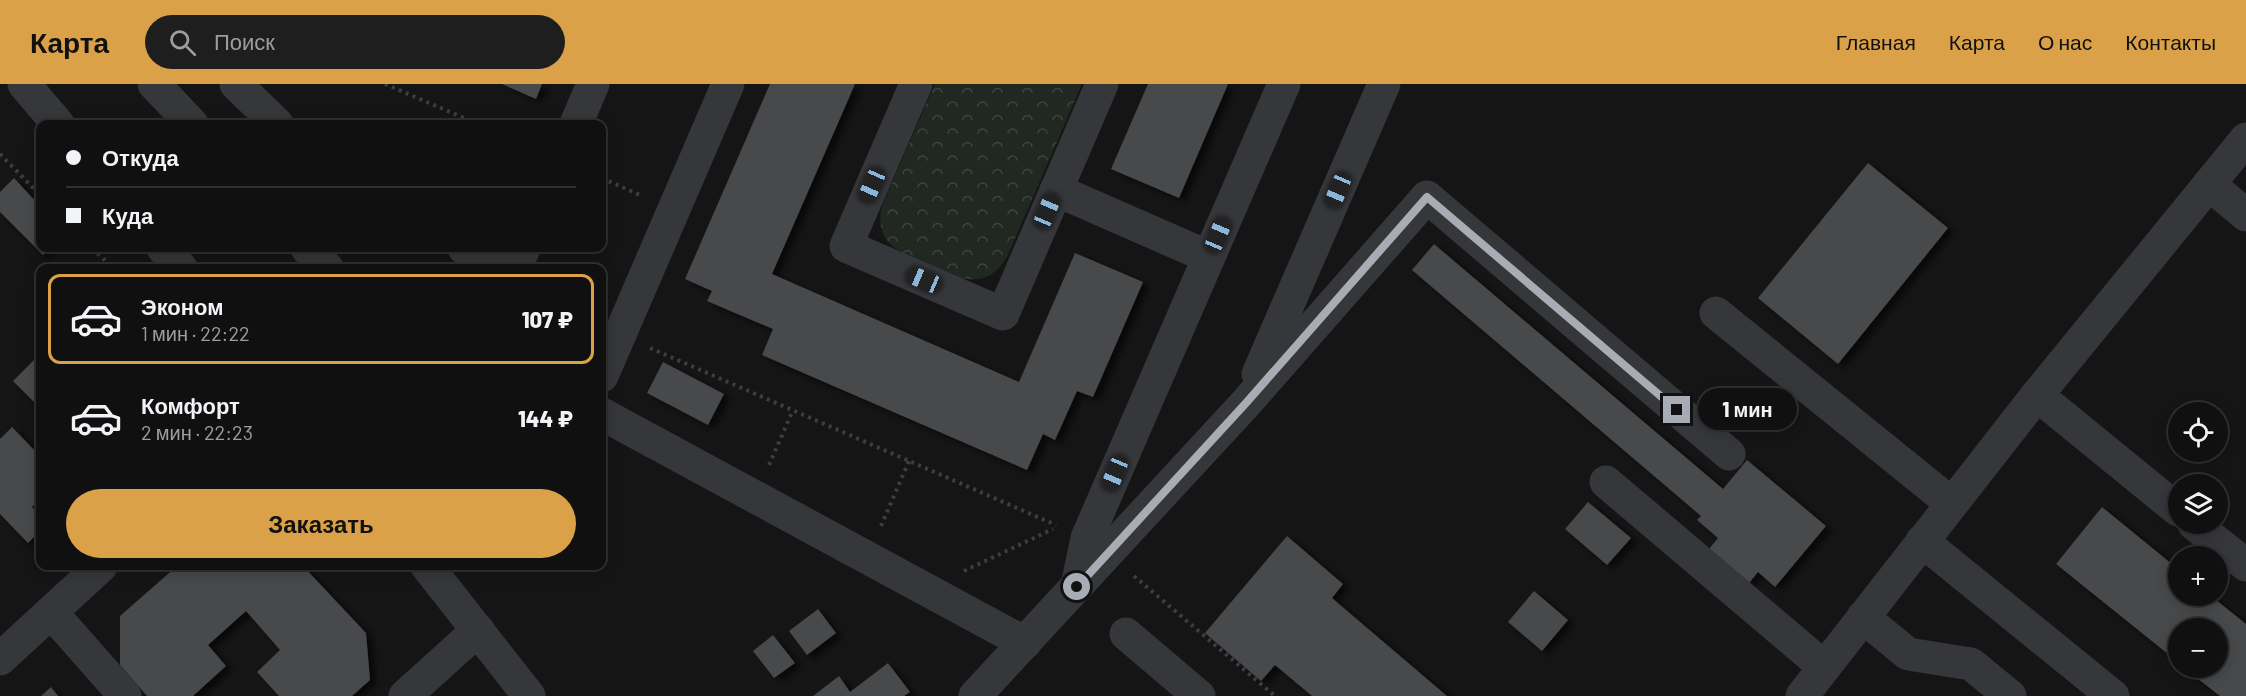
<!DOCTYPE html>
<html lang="ru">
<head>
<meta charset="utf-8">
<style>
  :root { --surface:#101010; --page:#1e1e1e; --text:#f1f3f6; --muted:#9c9d9f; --line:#303030; --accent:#dba148 }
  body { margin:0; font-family:Barlow,sans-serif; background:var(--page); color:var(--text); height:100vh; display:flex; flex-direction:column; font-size:22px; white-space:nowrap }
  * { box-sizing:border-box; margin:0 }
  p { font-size:20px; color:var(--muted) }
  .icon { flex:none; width:33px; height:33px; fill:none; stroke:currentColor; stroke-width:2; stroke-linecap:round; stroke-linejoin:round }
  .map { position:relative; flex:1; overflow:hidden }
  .sheet { position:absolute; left:36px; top:180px; width:570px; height:306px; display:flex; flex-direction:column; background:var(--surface); border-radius:12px; box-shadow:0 3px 15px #0003,0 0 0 2px var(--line) }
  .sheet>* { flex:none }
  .top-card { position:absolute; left:36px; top:36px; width:570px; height:132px; border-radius:12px; box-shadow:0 3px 15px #0003,0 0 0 2px var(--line); display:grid; align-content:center; height:132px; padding:0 30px; background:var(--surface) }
  .tools { position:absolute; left:2168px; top:318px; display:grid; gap:12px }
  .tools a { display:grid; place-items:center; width:60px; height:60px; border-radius:50%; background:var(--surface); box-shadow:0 3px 15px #0003,0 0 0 2px var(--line); font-size:30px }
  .end { position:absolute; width:27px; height:27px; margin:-14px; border:8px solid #a8adb5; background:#111; box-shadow:0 0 0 3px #111 }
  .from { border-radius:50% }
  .bubble { position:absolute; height:42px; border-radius:21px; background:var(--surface); box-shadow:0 3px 15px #0003,0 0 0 2px var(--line); font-size:20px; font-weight:800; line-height:42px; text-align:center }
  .car { position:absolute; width:18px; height:36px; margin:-18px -9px; border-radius:8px; box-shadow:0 0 4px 2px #0007; background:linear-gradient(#222 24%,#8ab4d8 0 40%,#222 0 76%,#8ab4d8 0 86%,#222 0) }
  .top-card b { display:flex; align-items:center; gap:21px; height:57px; font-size:22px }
  .top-card b+b { border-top:2px solid var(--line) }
  .top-card i { width:15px; height:15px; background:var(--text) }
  ul { padding:10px 0 0; list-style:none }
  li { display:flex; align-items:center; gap:18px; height:90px; margin:0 12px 9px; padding:0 18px; border:3px solid transparent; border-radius:12px }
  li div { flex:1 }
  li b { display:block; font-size:22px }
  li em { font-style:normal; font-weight:800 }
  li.current { border-color:var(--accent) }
  li>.icon { width:54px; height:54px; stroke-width:1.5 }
  .cta { display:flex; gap:12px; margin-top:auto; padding:12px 30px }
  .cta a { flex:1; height:69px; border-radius:36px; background:var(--accent); color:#111; font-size:24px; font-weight:800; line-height:69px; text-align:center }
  header { display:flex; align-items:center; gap:36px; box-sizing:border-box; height:84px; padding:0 30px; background:var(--accent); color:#111 }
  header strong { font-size:28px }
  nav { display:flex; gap:33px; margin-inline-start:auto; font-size:21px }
  .search { width:420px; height:54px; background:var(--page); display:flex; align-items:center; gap:15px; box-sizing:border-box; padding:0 21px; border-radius:33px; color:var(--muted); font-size:22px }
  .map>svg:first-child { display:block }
  .park { fill:url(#park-crowns) }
  .building { fill:#47484b; filter:url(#shadow) }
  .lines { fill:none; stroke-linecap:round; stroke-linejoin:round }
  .path { stroke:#3c3e42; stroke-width:4; stroke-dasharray:3 4.5; stroke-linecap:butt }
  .minor { stroke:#36373b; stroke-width:33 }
  .route { stroke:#a8adb5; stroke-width:8 }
</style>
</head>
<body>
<header>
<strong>Карта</strong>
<div class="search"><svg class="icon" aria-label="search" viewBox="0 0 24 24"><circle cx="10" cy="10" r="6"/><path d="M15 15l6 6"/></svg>Поиск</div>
<nav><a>Главная</a><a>Карта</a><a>О нас</a><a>Контакты</a></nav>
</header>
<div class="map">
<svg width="2246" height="612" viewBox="0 0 2246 612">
  <defs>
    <pattern id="park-crowns" width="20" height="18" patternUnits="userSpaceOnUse" patternTransform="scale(1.5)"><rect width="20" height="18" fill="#212822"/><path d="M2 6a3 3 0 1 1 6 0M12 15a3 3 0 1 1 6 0" fill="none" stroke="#3e4440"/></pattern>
    <filter id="shadow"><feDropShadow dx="6" dy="4" stdDeviation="3" flood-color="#0009"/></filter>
  </defs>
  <rect width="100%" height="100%" fill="#151516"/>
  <!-- park -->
  <path class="park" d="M935 0H1082L1007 173C1000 184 992 193 978 195 959 199 896 172 886 155 879 143 879 132 883 119Z"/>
  <!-- building -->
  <g class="building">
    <polygon points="502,0 542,0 536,15"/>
    <polygon points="770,0 855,0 772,190 1019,298 1075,169 1143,198 1093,313 1077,307 1055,356 1043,350 1027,386 762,271 773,245 707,217 712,207 685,195"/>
    <polygon points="1148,0 1228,0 1179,114 1111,85"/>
    <polygon points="1868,79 1948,144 1838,280 1758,214"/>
    <polygon points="14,94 40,122 40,164 50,164 43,171 0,128 0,108"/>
    <polygon points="1434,160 1723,405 1747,376 1826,442 1775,503 1758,488 1749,499 1709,465 1718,454 1697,436 1701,432 1412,186"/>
    <polygon points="40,270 40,324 13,297"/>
    <polygon points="663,278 724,310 708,341 647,309"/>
    <polygon points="12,343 40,372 40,415 32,423 40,431 40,447 28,459 0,430 0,355"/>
    <polygon points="1588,418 1631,454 1607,481 1565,445"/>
    <polygon points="2102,423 2178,485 2178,512 2211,512 2246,540 2246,612 2220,612 2184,584 2217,584 2217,544 2178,544 2178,578 2056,480"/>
    <polygon points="1287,452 1343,500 1332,514 1447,612 1312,612 1275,581 1261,597 1205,549"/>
    <polygon points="177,482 303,482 366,549 370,596 352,612 279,612 257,588 280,566 246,527 208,561 226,582 193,612 147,612 120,581 120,532"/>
    <polygon points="1534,507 1568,536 1542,567 1508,538"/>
    <polygon points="818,525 836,549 807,571 789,547"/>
    <polygon points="773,551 795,579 774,594 753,567"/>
    <polygon points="888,579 910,608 904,612 813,612 839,592 850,608"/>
    <polygon points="51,603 58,612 41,612"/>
  </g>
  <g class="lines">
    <!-- path -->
    <g class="path">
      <polyline points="385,0 478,40"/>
      <polyline points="0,70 40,111"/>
      <polyline points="602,94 642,112"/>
      <polyline points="92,164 113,184"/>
      <polyline points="650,264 1056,441"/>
      <polyline points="769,381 793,326"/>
      <polyline points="881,442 909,377"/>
      <polyline points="964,487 1053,445"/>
      <polyline points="1134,492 1275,612"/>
    </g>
    <!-- minor -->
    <g class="minor">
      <polyline points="24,0 58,40"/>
      <polyline points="154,0 192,40"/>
      <polyline points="236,0 277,40"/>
      <polyline points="916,0 846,162 1003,230 1102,0"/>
      <polyline points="576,40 593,0"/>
      <polyline points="2209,100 2246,131"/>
      <polyline points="1056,106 1209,173"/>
      <polyline points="163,164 181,184"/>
      <polyline points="307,164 327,184"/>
      <polyline points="464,164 516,183 524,164"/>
      <polyline points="1716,229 1951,419"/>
      <polyline points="1258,290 1384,0"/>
      <polyline points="602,292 728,0"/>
      <polyline points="2037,311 2178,426"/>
      <polyline points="602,330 1025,559"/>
      <polyline points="1606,398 1824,583"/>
      <polyline points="2194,440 2246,481"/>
      <polyline points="1922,457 2113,612"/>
      <polyline points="427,482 529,612"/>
      <polyline points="1077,502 1087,454 1284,0"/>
      <polyline points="51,528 125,612"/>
      <polyline points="1863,533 1908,570 1971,580 2010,612"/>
      <polyline points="1126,550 1199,612"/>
      <polyline points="0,575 101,482"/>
      <polyline points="405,612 478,546"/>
      <polyline points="975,612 1246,319 1427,113 1729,370"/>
      <polyline points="1802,612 2037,311 2246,55"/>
    </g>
  </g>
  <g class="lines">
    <!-- route -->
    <polyline class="route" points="1077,503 1246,319 1427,113 1677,326"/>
  </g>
</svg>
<div class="tools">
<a><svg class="icon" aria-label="locate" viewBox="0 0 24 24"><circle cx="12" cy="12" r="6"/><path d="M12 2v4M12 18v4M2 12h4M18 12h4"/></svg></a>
<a><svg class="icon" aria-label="layers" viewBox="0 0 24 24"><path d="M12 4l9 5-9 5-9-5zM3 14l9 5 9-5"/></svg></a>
<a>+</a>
<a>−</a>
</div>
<i class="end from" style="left:1077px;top:503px"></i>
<i class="end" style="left:1677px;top:326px"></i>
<div class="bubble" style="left:1698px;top:304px;width:99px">1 мин</div>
<i class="car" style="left:872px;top:101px;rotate:204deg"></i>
<i class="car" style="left:1338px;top:106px;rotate:203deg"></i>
<i class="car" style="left:1047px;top:127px;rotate:23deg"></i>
<i class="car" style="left:1218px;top:151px;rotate:23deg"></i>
<i class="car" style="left:924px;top:196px;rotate:293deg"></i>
<i class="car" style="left:1115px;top:389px;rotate:203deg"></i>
<div class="top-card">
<b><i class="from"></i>Откуда</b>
<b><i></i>Куда</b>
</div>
<section class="sheet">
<ul>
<li class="current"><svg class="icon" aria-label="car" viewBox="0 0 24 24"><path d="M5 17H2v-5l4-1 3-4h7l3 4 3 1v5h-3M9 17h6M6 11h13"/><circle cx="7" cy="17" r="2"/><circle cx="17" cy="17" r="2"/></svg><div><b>Эконом</b><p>1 мин · 22:22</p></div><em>107 ₽</em></li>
<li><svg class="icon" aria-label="car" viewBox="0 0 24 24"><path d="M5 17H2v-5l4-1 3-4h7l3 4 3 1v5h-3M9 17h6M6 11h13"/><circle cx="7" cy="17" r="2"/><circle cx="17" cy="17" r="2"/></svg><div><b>Комфорт</b><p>2 мин · 22:23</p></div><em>144 ₽</em></li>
</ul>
<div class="cta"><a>Заказать</a></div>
</section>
</div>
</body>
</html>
